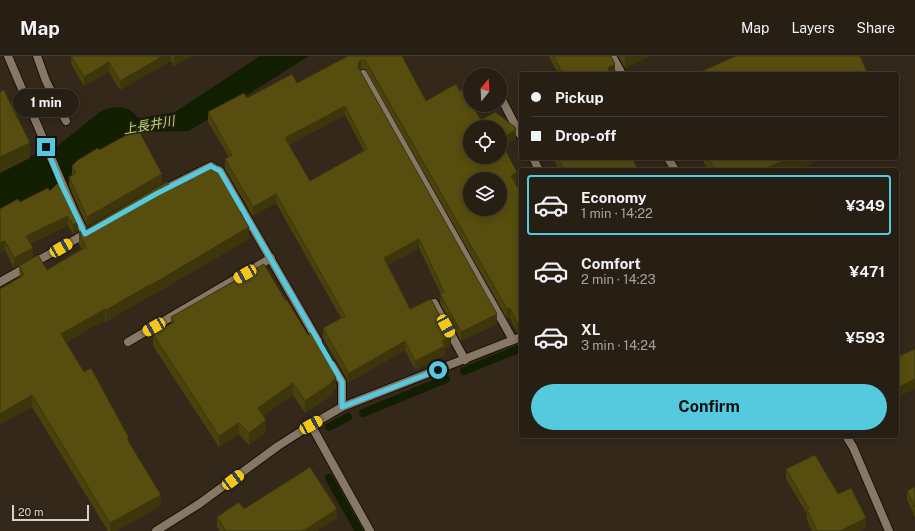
<!DOCTYPE html>
<html lang="en">
<head>
<meta charset="utf-8">
<style>
  :root { --surface:#271e14; --page:#2f271d; --text:#f1f3f6; --muted:#a4a2a0; --line:#433c34; --accent:#55cadf }
  body { margin:0; font-family:"Public Sans","Noto Sans JP",sans-serif; background:var(--page); color:var(--text); height:100vh; display:flex; flex-direction:column; font-size:15px; white-space:nowrap }
  * { box-sizing:border-box; margin:0 }
  p { font-size:13px; color:var(--muted) }
  .icon { flex:none; width:22px; height:22px; fill:none; stroke:currentColor; stroke-width:2; stroke-linecap:round; stroke-linejoin:round }
  .map { position:relative; flex:1; overflow:hidden }
  .drawer { position:absolute; left:519px; top:112px; width:380px; height:270px; display:flex; flex-direction:column; background:var(--surface); border-radius:4px; box-shadow:0 2px 10px #0003,0 0 0 1px var(--line) }
  .drawer>* { flex:none }
  .guide { position:absolute; left:519px; top:16px; width:380px; height:88px; border-radius:4px; box-shadow:0 2px 10px #0003,0 0 0 1px var(--line); display:grid; align-content:center; height:88px; padding:0 12px; background:var(--surface) }
  .needle { width:26px; rotate:18deg }
  .buttons { position:absolute; left:463px; top:12px; display:grid; gap:8px }
  .buttons a { display:grid; place-items:center; width:44px; height:44px; border-radius:50%; background:var(--surface); box-shadow:0 2px 10px #0003,0 0 0 1px var(--line); font-size:20px }
  .scale { position:absolute; left:12px; bottom:10px; width:77px; box-sizing:border-box; padding-left:4px; border:2px solid #d9d1c8; border-top:0; font-size:11px; line-height:14px; white-space:nowrap; color:#d9d1c8; -webkit-text-stroke:3px #2a1f10; paint-order:stroke }
  .end { position:absolute; width:18px; height:18px; margin:-9px; border:5px solid #55cadf; background:#111; box-shadow:0 0 0 2px #111 }
  .from { border-radius:50% }
  .bubble { position:absolute; height:28px; border-radius:14px; background:var(--surface); box-shadow:0 2px 10px #0003,0 0 0 1px var(--line); font-size:13px; font-weight:700; line-height:28px; text-align:center }
  .car { position:absolute; width:12px; height:24px; margin:-12px -6px; border-radius:5px; box-shadow:0 0 3px 1px #0007; background:linear-gradient(#f5c518 24%,#345 0 40%,#f5c518 0 76%,#345 0 86%,#f5c518 0) }
  .guide b { display:flex; align-items:center; gap:14px; height:38px; font-size:15px }
  .guide b+b { border-top:1px solid var(--line) }
  .guide i { width:10px; height:10px; background:var(--text) }
  ul { padding:7px 0 0; list-style:none }
  li { display:flex; align-items:center; gap:12px; height:60px; margin:0 8px 6px; padding:0 4px; border:2px solid transparent; border-radius:4px }
  li div { flex:1 }
  li b { display:block; font-size:15px }
  li em { font-style:normal; font-weight:700 }
  li.selected { border-color:var(--accent) }
  li>.icon { width:36px; height:36px; stroke-width:1.5 }
  .primary-button { display:flex; gap:8px; margin-top:auto; padding:8px 12px }
  .primary-button a { flex:1; height:46px; border-radius:24px; background:var(--accent); color:#111; font-size:16px; font-weight:700; line-height:46px; text-align:center }
  header { display:flex; align-items:center; gap:24px; box-sizing:border-box; height:56px; padding:0 20px; background:var(--surface); border-bottom:1px solid var(--line) }
  header strong { font-size:19px }
  nav { display:flex; gap:22px; margin-inline-start:auto; font-size:14px }
  .map>svg:first-child { display:block }
  .water { fill:#111e00 }
  .lines { fill:none; stroke-linecap:round; stroke-linejoin:round }
  .stream { stroke:#111e00; stroke-width:8 }
  .river { stroke:#111e00; stroke-width:46 }
  .minor-casing { stroke:#1b1104; stroke-width:10 }
  .minor { stroke:#867867; stroke-width:8 }
  .wall { fill:#4a420c; fill-rule:evenodd }
  .shaded-wall { fill:#3c360a }
  .building { fill:#564d0e; stroke:#3c360a; fill-rule:evenodd }
  .route { stroke:#55cadf; stroke-width:5 }
  .labels { text-anchor:middle; dominant-baseline:central; stroke-width:3; stroke-linejoin:round; paint-order:stroke }
  .water-label { font-size:13px; font-style:italic; fill:#aed87a; stroke:#2a1f10 }
</style>
</head>
<body>
<header>
<strong>Map</strong>
<nav><a>Map</a><a>Layers</a><a>Share</a></nav>
</header>
<div class="map">
<svg width="915" height="475" viewBox="0 0 915 475">
  <rect width="100%" height="100%" fill="#34281a"/>
  <!-- water -->
  <polygon class="water" points="260,0 309,0 189,75 141,76 94,95 72,120 59,100 105,68 175,56"/>
  <g class="lines">
    <!-- stream -->
    <g class="stream">
      <polyline points="464,315 521,292"/>
      <polyline points="363,357 446,323"/>
      <polyline points="329,371 348,361"/>
      <polyline points="329,422 359,475"/>
    </g>
    <!-- river -->
    <polyline class="river" points="0,139 19,129 68,111 113,75 118,74"/>
    <!-- minor casing -->
    <g class="minor-casing">
      <g id="minor">
        <polyline points="8,0 73,153 85,178 90,175"/>
        <polyline points="37,0 46,25 66,65"/>
        <polyline points="612,0 622,18"/>
        <polyline points="363,18 513,284"/>
        <polyline points="500,40 521,80"/>
        <polyline points="533,102 539,114"/>
        <polyline points="668,102 675,114"/>
        <polyline points="161,135 211,110 220,115 318,285"/>
        <polyline points="0,226 85,178"/>
        <polyline points="434,247 465,304"/>
        <polyline points="128,286 271,202"/>
        <polyline points="332,309 342,326 342,351 311,369 370,475"/>
        <polyline points="342,351 521,281"/>
        <polyline points="846,380 853,391 889,475"/>
        <polyline points="156,475 199,448 278,390 311,369"/>
      </g>
    </g>
    <!-- minor -->
    <use href="#minor" class="minor"/>
  </g>
  <!-- wall -->
  <g class="wall">
    <polygon points="71,0 192,0 174,10 171,5 120,34 109,16 84,30 71,8"/>
    <path d="M348 0H402L426 45 460 35 481 64 516 83 503 90 517 126 515 127 521 137 517 277 510 262 507 263 365 13H361L360 14 497 268 461 285 440 247 441 238 419 192 388 209 410 253 451 290 445 293V299L415 314 405 294 348 327 347 323 323 282V272L341 262 276 147 253 160 225 113V103L229 101 208 66V56L247 42 297 27ZM345 59 364 95 310 125 289 89Z"/>
    <polygon points="549,0 611,0 615,17 614,18 558,18"/>
    <polygon points="618,0 650,0 625,12"/>
    <polygon points="99,94 162,127 87,170 69,130 69,121 72,119 72,110"/>
    <polygon points="553,102 632,102 637,114 559,114"/>
    <polygon points="702,102 823,102 796,114 707,114"/>
    <polygon points="171,132 243,162 249,183 151,240 151,239 106,266 105,264 66,286 84,316 129,387 161,450 116,475 108,475 32,351 20,222 19,210 47,214 82,193 79,188 79,177"/>
    <polygon points="50,135 78,166 78,176 73,178 68,169 30,188 33,201 14,212 5,194 0,197 20,146"/>
    <polygon points="171,261 336,333 333,335 333,338 305,357 293,339 263,360 266,376 249,389 239,378 219,391 153,290 153,278 171,268"/>
    <polygon points="786,413 838,438 866,471 859,475 812,475 807,464 807,458 786,423"/>
    <polygon points="915,431 915,461 907,444 907,435"/>
    <polygon points="244,453 337,462 318,475 220,475 217,471 217,461"/>
  </g>
  <!-- shaded-wall -->
  <g class="shaded-wall">
    <polygon points="163,0 171,0 171,5 120,34 120,25"/>
    <polygon points="176,0 192,0 174,10 174,1"/>
    <polygon points="625,0 650,0 625,12"/>
    <polygon points="361,4 361,13 359,15 359,6"/>
    <polygon points="109,6 109,16 84,30 84,21"/>
    <polygon points="615,8 615,17 614,18 608,18 608,12"/>
    <polygon points="345,50 345,59 285,91 285,82"/>
    <polygon points="516,74 516,83 500,92 500,83"/>
    <polygon points="30,87 30,102 0,117 0,101"/>
    <polygon points="789,102 823,102 796,114 762,114"/>
    <polygon points="517,116 517,126 511,129 511,120"/>
    <polygon points="162,118 162,127 87,170 87,161"/>
    <polygon points="276,138 276,147 253,160 253,151"/>
    <polygon points="243,155 243,166 240,156"/>
    <polygon points="68,160 68,169 26,190 26,180"/>
    <polygon points="78,166 78,176 73,178 73,169"/>
    <polygon points="249,171 249,183 151,240 151,229"/>
    <polygon points="419,183 419,192 384,211 384,202"/>
    <polygon points="5,185 5,194 0,197 0,187"/>
    <polygon points="33,192 33,201 14,212 14,202"/>
    <polygon points="151,228 151,239 106,266 106,254"/>
    <polygon points="510,252 510,262 507,263 507,253"/>
    <polygon points="105,253 105,264 61,289 61,278"/>
    <polygon points="497,258 497,268 461,285 461,276"/>
    <polygon points="521,265 521,275 517,277 517,267"/>
    <polygon points="451,281 451,290 445,293 445,299 415,314 415,305 442,285"/>
    <polygon points="405,285 405,294 348,327 348,318"/>
    <polygon points="336,322 336,333 333,335 333,338 305,357 305,345 332,325"/>
    <polygon points="915,323 915,333 897,341 897,332"/>
    <polygon points="293,327 293,339 258,363 258,352"/>
    <polygon points="32,339 32,351 0,369 0,358"/>
    <polygon points="266,364 266,376 249,389 249,377"/>
    <polygon points="239,367 239,378 219,391 219,380"/>
    <polygon points="161,439 161,450 116,475 110,475 110,467"/>
    <polygon points="337,453 337,462 318,475 303,475"/>
    <polygon points="866,462 866,471 859,475 840,475"/>
  </g>
  <!-- building -->
  <g class="building">
    <polygon points="71,0 163,0 120,25 109,6 84,21"/>
    <path d="M348 0H402L426 45 456 28 460 35 463 33 470 45V49H472L481 64 495 56 515 71 516 74 500 83V71H470V101H500V84L517 116 511 120 521 137V265L517 267 510 252 507 253 365 4H361L359 6 358 11 497 258 461 276 440 238 444 236 419 183 384 202 410 253 431 243 451 281 442 285 445 290 415 305 405 285 348 318 347 314 323 272 345 260 276 138 253 151 225 103 232 99 208 56 244 37 247 42 292 18 297 27ZM345 50 367 93 310 125 285 82ZM470 123H500V153H470Z"/>
    <polygon points="554,0 611,0 615,8 608,12 611,18 562,18"/>
    <polygon points="736,0 860,0 868,18 695,18"/>
    <polygon points="4,34 30,87 0,101 0,36"/>
    <polygon points="138,73 162,118 87,161 69,121 76,117 72,110 78,104 98,92 99,94"/>
    <polygon points="558,102 632,102 637,112 633,113 634,114 564,114"/>
    <polygon points="709,102 789,102 762,114 714,114"/>
    <polygon points="215,107 216,108 243,155 240,156 249,171 151,229 151,228 106,254 105,253 61,278 84,316 91,312 129,382 127,383 161,439 110,467 32,339 0,358 0,233 24,219 19,210 38,199 47,214 86,191 79,177 158,131 167,126 171,132"/>
    <polygon points="59,126 78,166 73,169 68,160 26,180 33,192 14,202 5,185 0,187 0,153 18,143 20,146 48,132 50,135"/>
    <polygon points="264,208 286,245 287,244 308,279 313,276 336,316 336,322 332,325 333,326 305,345 293,327 258,352 266,364 249,377 239,367 219,380 153,278 174,266 171,261"/>
    <polygon points="915,293 915,323 897,332 897,301"/>
    <polygon points="815,399 838,438 851,432 866,462 840,475 817,475 807,454 809,453 786,413"/>
    <polygon points="310,411 337,453 303,475 226,475 217,461 239,446 244,453"/>
    <polygon points="915,431 915,451 907,435"/>
  </g>
  <g class="lines">
    <!-- route -->
    <polyline class="route" points="46,91 62,130 85,178 156,138 211,110 220,115 342,326 342,351 438,314"/>
  </g>
  <g class="labels">
    <!-- water labels -->
    <g class="water-label">
      <text transform="translate(149 69) rotate(-10)">上長井川</text>
    </g>
  </g>
</svg>
<div class="buttons">
<a><svg class="needle" viewBox="-14 -14 28 28"><path d="M0-13l5 13h-10z" fill="#e53935"/><path d="M0 13l5-13h-10z" fill="#a4a2a0"/></svg></a>
<a><svg class="icon" aria-label="locate" viewBox="0 0 24 24"><circle cx="12" cy="12" r="6"/><path d="M12 2v4M12 18v4M2 12h4M18 12h4"/></svg></a>
<a><svg class="icon" aria-label="layers" viewBox="0 0 24 24"><path d="M12 4l9 5-9 5-9-5zM3 14l9 5 9-5"/></svg></a>
</div>
<div class="scale">20 m</div>
<i class="end from" style="left:438px;top:314px"></i>
<i class="end" style="left:46px;top:91px"></i>
<div class="bubble" style="left:13px;top:33px;width:66px">1 min</div>
<i class="car" style="left:61px;top:192px;rotate:60deg"></i>
<i class="car" style="left:245px;top:218px;rotate:240deg"></i>
<i class="car" style="left:446px;top:270px;rotate:151deg"></i>
<i class="car" style="left:154px;top:271px;rotate:240deg"></i>
<i class="car" style="left:311px;top:369px;rotate:61deg"></i>
<i class="car" style="left:233px;top:424px;rotate:53deg"></i>
<div class="guide">
<b><i class="from"></i>Pickup</b>
<b><i></i>Drop-off</b>
</div>
<section class="drawer">
<ul>
<li class="selected"><svg class="icon" aria-label="car" viewBox="0 0 24 24"><path d="M5 17H2v-5l4-1 3-4h7l3 4 3 1v5h-3M9 17h6M6 11h13"/><circle cx="7" cy="17" r="2"/><circle cx="17" cy="17" r="2"/></svg><div><b>Economy</b><p>1 min · 14:22</p></div><em>¥349</em></li>
<li><svg class="icon" aria-label="car" viewBox="0 0 24 24"><path d="M5 17H2v-5l4-1 3-4h7l3 4 3 1v5h-3M9 17h6M6 11h13"/><circle cx="7" cy="17" r="2"/><circle cx="17" cy="17" r="2"/></svg><div><b>Comfort</b><p>2 min · 14:23</p></div><em>¥471</em></li>
<li><svg class="icon" aria-label="car" viewBox="0 0 24 24"><path d="M5 17H2v-5l4-1 3-4h7l3 4 3 1v5h-3M9 17h6M6 11h13"/><circle cx="7" cy="17" r="2"/><circle cx="17" cy="17" r="2"/></svg><div><b>XL</b><p>3 min · 14:24</p></div><em>¥593</em></li>
</ul>
<div class="primary-button"><a>Confirm</a></div>
</section>
</div>
</body>
</html>
